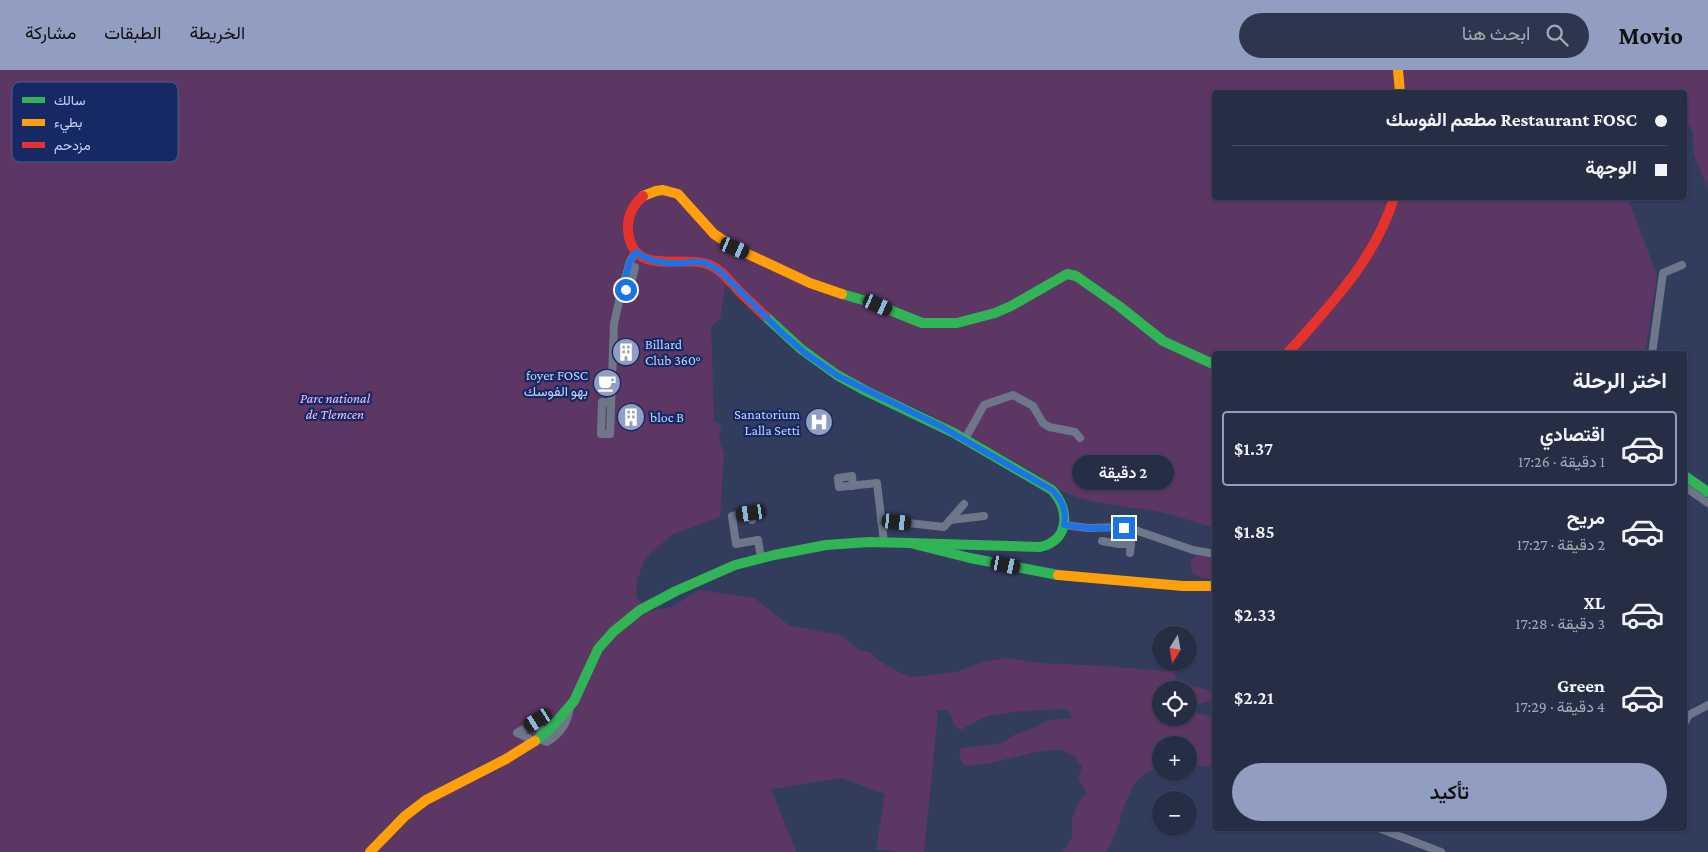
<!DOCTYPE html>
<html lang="ar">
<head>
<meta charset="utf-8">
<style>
  :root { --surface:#262e46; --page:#2e364d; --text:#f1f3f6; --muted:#a4a8b3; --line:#424a5f; --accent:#919ec2 }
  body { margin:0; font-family:"Crimson Pro",Vazirmatn,serif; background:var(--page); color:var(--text); direction:rtl; height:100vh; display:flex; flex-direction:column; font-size:19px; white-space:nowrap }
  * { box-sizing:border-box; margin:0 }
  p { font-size:16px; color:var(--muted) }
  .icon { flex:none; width:28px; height:28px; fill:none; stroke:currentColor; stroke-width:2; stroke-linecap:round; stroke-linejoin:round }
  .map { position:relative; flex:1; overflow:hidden; direction:ltr }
  .side { position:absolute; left:1212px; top:281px; width:475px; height:480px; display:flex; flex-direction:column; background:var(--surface); border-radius:5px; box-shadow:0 1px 4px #0004,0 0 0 1px var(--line); direction:rtl }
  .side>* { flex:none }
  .hud { position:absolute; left:1212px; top:20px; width:475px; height:110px; border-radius:5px; box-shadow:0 1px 4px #0004,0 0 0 1px var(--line); direction:rtl; display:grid; align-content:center; height:110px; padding:0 20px; background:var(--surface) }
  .needle { width:32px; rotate:191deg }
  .buttons { position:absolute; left:1152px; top:556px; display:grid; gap:10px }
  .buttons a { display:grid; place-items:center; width:45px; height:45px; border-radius:50%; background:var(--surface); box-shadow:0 1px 4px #0004,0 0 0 1px var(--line); font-size:25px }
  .end { position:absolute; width:22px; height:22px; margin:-11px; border:6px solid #1a73e8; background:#fff; box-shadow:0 0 0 2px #fff }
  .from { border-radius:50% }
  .bubble { position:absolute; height:35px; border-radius:18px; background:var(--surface); box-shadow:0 1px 4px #0004,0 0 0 1px var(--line); font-size:16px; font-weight:600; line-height:35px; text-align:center; direction:rtl }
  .car { position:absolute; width:15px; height:30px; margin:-15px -8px; border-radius:6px; box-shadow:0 0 4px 1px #0007; background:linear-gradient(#222 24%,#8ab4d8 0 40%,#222 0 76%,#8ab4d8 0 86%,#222 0) }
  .hud b { display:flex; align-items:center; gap:18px; height:48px; font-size:19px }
  .hud b+b { border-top:1px solid var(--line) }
  .hud i { width:12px; height:12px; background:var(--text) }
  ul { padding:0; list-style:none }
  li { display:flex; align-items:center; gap:15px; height:75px; margin:0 10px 8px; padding:0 10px; border:2px solid transparent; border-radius:5px }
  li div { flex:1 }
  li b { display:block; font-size:19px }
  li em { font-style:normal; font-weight:600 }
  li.active { border-color:var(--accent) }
  li>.icon { width:45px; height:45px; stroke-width:1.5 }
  h2 { padding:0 20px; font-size:22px; line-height:60px }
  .action { display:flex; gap:10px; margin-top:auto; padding:10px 20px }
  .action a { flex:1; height:58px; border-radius:30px; background:var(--accent); color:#111; font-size:20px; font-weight:600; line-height:58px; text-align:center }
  header { display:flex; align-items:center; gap:30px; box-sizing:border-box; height:70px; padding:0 25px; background:var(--accent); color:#111 }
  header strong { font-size:24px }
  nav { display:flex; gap:28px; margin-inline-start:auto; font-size:18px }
  .search { width:350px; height:45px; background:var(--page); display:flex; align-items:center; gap:12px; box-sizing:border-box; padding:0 18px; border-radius:28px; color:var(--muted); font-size:19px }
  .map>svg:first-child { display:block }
  .green { fill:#5d3763 }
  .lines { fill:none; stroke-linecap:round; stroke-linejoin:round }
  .street { stroke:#6e768a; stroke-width:8 }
  .fast { stroke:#30b455; stroke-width:10 }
  .slow { stroke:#ff9f0a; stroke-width:10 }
  .jam { stroke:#e5322d; stroke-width:10 }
  .route { stroke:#1a73e8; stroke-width:6 }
  .labels { text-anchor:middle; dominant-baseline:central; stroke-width:4.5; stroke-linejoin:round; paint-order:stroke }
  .poi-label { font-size:14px; fill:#c4d3f8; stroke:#172964; text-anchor:start }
  .park-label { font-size:14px; font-style:italic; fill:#f7bff6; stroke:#172964 }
  .key { fill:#172964; stroke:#4b5c90; stroke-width:1 }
  .key-label { font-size:14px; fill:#c4d3f8 }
</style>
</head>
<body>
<header>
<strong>Movio</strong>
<div class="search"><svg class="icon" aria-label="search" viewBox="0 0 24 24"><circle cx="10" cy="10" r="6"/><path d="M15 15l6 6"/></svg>ابحث هنا</div>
<nav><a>الخريطة</a><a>الطبقات</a><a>مشاركة</a></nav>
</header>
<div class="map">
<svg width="1708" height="782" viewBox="0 0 1708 782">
  <rect width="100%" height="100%" fill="#323d5e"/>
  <!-- green -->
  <g class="green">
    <path d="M0 0H1708V119L1694 84 1693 62 1685 49V22H1649L1644 18 1638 22H1215V128H1628L1657 206 1645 284H1215V458C1195 452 1175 445 1155 441 1116 434 1068 434 1039 405L923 341 889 328 838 300 796 271 727 206 720 249 711 257 714 351 721 355 719 371 724 383 720 447 671 465 644 490 637 511 636 527 651 541 672 537 699 520 754 528 790 556 840 565 859 580 871 583 878 590 896 601 912 607 956 602 982 592 1004 588 1039 593 1106 596 1174 602 1177 612 1215 622V631L1204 632 1189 638V620H1161V648H1189V641L1215 648V697L1189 695V675H1161V698C1156 700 1147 701 1143 705 1120 726 1123 758 1106 782H1063L1072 769V750L1077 735 1087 723 1078 709 1082 697 1075 687 1061 680 1039 681 986 694 965 696 959 686 961 678 1003 673 1014 665 1034 658 1048 650 1073 648 1067 639 1022 641 987 646 960 660 954 654 949 640H935L938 643 924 782H899L876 779 885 724 841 708 771 719 796 782H0Z"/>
    <polygon points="1196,485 1213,488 1215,487 1215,509 1202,508 1193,504 1191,500 1191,490"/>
  </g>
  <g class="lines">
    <!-- street -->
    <g class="street">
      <polyline points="622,219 626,220 631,214 635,197 629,195"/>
      <polyline points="1652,284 1663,203 1682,195"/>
      <polyline points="611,333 602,332 601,364 610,364 614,254 621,222 630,191 636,182"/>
      <polyline points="965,369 984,335 1013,325 1033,336 1043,353 1049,357 1075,362 1080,368"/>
      <polyline points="853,416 852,406 838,408 839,417 877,413 884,472"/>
      <polyline points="1685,417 1708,433"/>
      <polyline points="752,450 751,443 732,446 736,474 758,470 761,488"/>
      <polyline points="881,450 944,457 964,434"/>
      <polyline points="950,450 984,446"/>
      <polyline points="1064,455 1088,458 1121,457 1132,459 1193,480 1215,484"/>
      <polyline points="1102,471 1119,474 1131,474"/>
      <polyline points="1130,483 1132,459"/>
      <polyline points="1685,652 1689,645 1708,635"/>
      <path d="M539 669 547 672C561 663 568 653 570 636"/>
      <polyline points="534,671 517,663 538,650 542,666"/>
      <polyline points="1381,759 1441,782"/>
    </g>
    <!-- fast -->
    <g class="fast">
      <polyline points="842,224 870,232 922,253 957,253 995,243 1011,236 1067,204 1076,206 1119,236 1163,271 1215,295"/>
      <path d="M765 246 801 279 837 305 866 321 954 363 1052 420C1070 440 1070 470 1040 477L910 473"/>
      <polyline points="1685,406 1708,422"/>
      <polyline points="535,671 551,658 574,631 598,579 613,562 640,540 676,521 735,495 774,485 826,475 869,472 910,473 970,488 1058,505"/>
    </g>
    <!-- slow -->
    <g class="slow">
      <polyline points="1398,0 1400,22"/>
      <polyline points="643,126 656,121 663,120 678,124 714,164 735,178 810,213 842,224"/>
      <polyline points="1058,505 1183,516 1215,516"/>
      <polyline points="370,782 405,746 426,730 506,689 535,671"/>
    </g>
    <!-- jam -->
    <g class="jam">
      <path d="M643 126C633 135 627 146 628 160 632 210 685 182 712 196 724 202 731 213 740 222 748 230 757 238 765 246"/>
      <path d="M1287 284C1330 235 1374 191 1394 128"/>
    </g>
  </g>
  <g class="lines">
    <!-- route -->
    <path class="route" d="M626 220 622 219 630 191 636 182C649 192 665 194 682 193 687 193 693 191 698 192 707 192 716 198 723 204L781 262 805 283 838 306 942 357 1052 420C1062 430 1067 441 1064 455L1088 458H1124"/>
  </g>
  <!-- icons -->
  <defs>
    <g id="building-disc" transform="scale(1.4375)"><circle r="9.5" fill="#919ec2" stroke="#172964"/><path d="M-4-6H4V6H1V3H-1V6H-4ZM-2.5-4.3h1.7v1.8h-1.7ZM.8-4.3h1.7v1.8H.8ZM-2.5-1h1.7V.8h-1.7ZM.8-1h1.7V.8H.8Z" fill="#fff"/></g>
    <g id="cafe-disc" transform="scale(1.4375)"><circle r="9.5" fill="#919ec2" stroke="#172964"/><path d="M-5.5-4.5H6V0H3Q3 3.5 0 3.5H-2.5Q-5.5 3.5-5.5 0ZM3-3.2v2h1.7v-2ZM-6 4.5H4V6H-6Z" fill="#fff"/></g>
    <g id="hospital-disc" transform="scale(1.4375)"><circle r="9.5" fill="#919ec2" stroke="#172964"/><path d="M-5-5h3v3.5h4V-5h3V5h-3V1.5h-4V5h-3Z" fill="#fff"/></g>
  </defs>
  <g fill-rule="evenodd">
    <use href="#building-disc" x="626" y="282"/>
    <use href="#cafe-disc" x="607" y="313"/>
    <use href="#building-disc" x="631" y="347"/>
    <use href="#hospital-disc" x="819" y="352"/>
  </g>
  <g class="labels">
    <!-- poi labels -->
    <g class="poi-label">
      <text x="645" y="274">Billard<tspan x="645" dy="16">Club 360°</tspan></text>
      <text x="588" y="305" text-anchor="end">foyer FOSC<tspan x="588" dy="16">بهو الفوسك</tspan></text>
      <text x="800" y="344" text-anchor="end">Sanatorium<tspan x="800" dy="16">Lalla Setti</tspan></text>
      <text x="650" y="347">bloc B</text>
    </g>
    <!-- park labels -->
    <g class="park-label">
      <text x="335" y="328">Parc national<tspan x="335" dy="16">de Tlemcen</tspan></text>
    </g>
  </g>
  <!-- legend -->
  <rect x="12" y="12" width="166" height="80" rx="8" class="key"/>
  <rect x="22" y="27" width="23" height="6" fill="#30b455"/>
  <rect x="22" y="49" width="23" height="7" fill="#ff9f0a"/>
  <rect x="22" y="72" width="23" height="6" fill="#e5322d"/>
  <g class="key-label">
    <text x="54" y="35">سالك</text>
    <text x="54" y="57">بطيء</text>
    <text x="54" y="80">مزدحم</text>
  </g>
</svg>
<div class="buttons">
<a><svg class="needle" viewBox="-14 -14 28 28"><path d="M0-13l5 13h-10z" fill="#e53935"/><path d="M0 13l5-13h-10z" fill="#a4a8b3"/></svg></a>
<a><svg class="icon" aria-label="locate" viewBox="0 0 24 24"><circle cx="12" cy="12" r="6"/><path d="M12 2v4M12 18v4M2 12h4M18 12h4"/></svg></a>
<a>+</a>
<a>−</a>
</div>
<i class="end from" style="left:626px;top:220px"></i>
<i class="end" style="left:1124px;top:458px"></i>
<div class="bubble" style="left:1072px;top:385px;width:102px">2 دقيقة</div>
<i class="car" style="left:735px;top:178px;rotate:113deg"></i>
<i class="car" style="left:878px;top:235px;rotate:114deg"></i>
<i class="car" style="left:751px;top:443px;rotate:262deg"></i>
<i class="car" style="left:897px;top:452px;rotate:96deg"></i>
<i class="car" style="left:1006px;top:495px;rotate:102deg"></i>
<i class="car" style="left:538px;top:650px;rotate:238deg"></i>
<div class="hud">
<b><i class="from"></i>Restaurant FOSC مطعم الفوسك</b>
<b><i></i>الوجهة</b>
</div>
<section class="side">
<h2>اختر الرحلة</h2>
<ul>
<li class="active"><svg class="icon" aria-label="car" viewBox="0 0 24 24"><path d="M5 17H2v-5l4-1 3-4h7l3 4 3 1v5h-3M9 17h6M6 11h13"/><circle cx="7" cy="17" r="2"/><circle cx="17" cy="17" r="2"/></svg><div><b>اقتصادي</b><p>1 دقيقة · 17:26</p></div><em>$1.37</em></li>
<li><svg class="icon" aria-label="car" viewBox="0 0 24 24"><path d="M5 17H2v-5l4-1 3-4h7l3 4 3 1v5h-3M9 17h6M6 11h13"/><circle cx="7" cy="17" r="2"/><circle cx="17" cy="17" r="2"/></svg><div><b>مريح</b><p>2 دقيقة · 17:27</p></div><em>$1.85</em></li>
<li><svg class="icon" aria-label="car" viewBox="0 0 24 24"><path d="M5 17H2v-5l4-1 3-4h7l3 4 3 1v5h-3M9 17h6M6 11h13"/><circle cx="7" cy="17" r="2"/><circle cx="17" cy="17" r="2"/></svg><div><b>XL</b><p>3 دقيقة · 17:28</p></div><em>$2.33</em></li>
<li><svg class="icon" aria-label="car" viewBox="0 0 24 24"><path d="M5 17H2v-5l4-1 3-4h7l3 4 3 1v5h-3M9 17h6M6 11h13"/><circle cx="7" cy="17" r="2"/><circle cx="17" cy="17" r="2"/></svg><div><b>Green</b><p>4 دقيقة · 17:29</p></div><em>$2.21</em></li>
</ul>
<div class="action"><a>تأكيد</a></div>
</section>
</div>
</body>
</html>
